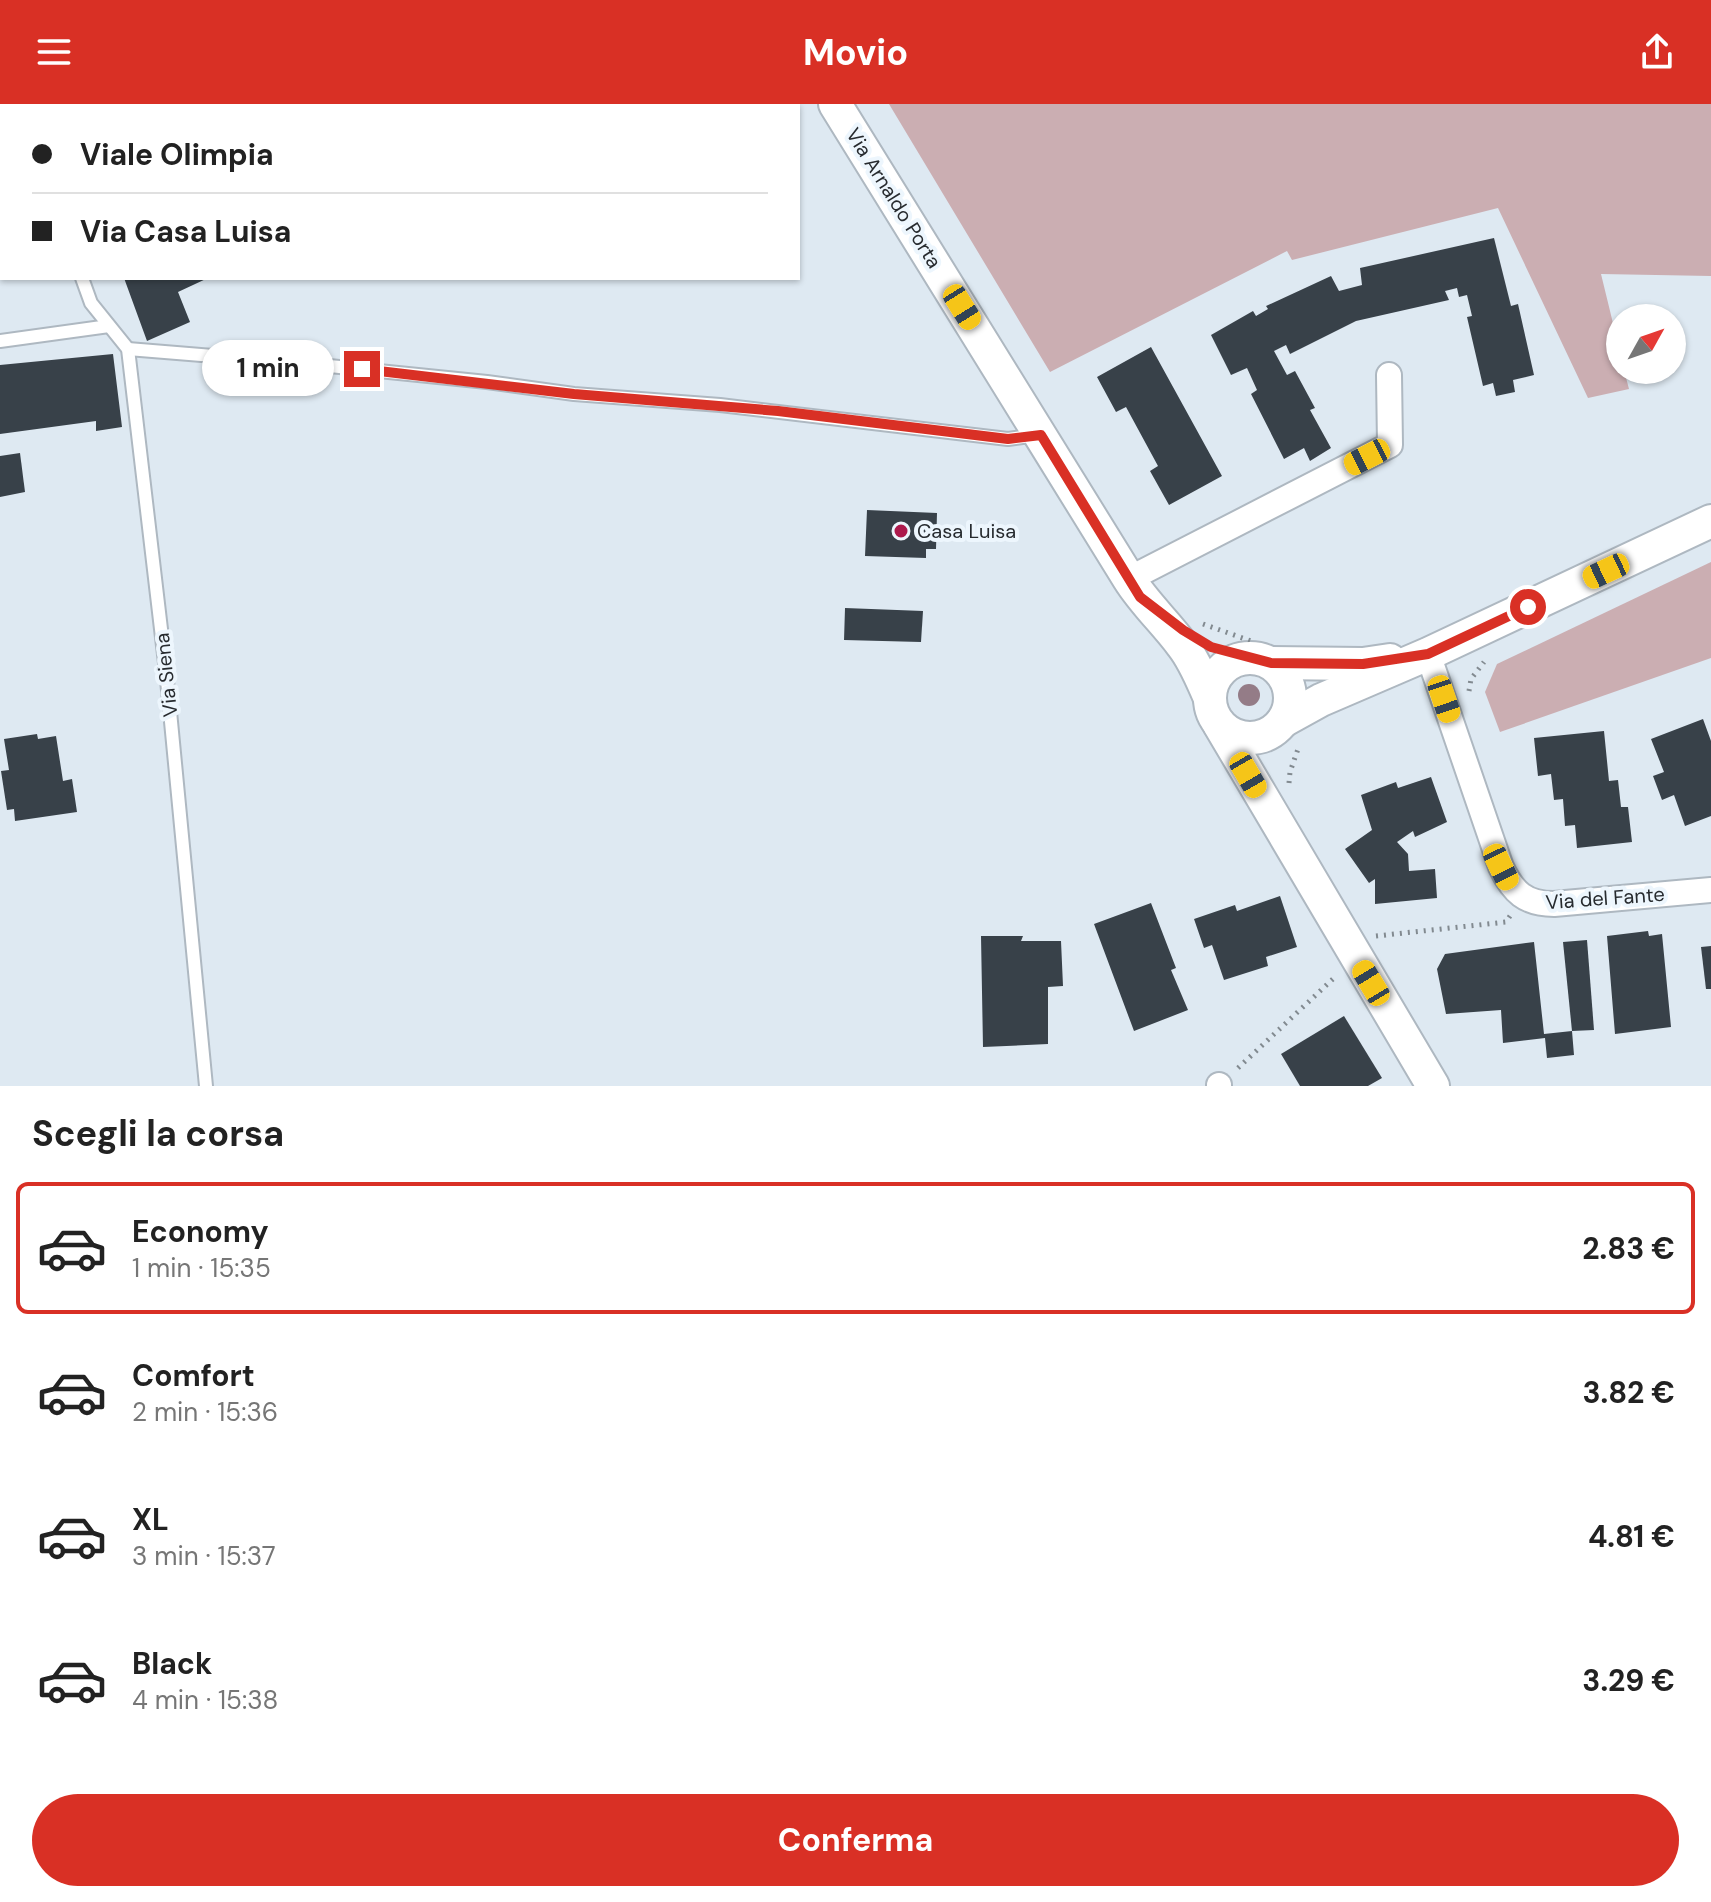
<!DOCTYPE html>
<html lang="it">
<head>
<meta charset="utf-8">
<style>
  :root { --surface:#fff; --page:#f6f6f6; --text:#222; --muted:#767676; --line:#e0e0e0; --accent:#d93025 }
  body { margin:0; font-family:"DM Sans",sans-serif; background:var(--page); color:var(--text); height:100vh; display:flex; flex-direction:column; font-size:30px; white-space:nowrap }
  * { box-sizing:border-box; margin:0 }
  p { font-size:26px; color:var(--muted) }
  .icon { flex:none; width:44px; height:44px; fill:none; stroke:currentColor; stroke-width:2; stroke-linecap:round; stroke-linejoin:round }
  .map { position:relative; height:982px; overflow:hidden }
  .side { display:flex; flex-direction:column; background:var(--surface); flex:1 }
  .side>* { flex:none }
  .guide { position:absolute; left:0px; top:0px; width:800px; height:176px; box-shadow:0 2px 6px #0004; display:grid; align-content:center; height:176px; padding:0 32px; background:var(--surface) }
  .needle { width:52px; rotate:50deg }
  .fabs { position:absolute; left:1606px; top:200px; display:grid; gap:16px }
  .fabs a { display:grid; place-items:center; width:80px; height:80px; border-radius:50%; background:var(--surface); box-shadow:0 2px 6px #0004; font-size:40px }
  .end { position:absolute; width:36px; height:36px; margin:-18px; border:10px solid #d93025; background:#fff; box-shadow:0 0 0 4px #fff }
  .from { border-radius:50% }
  .bubble { position:absolute; height:56px; border-radius:28px; background:var(--surface); box-shadow:0 2px 6px #0004; font-size:26px; font-weight:700; line-height:56px; text-align:center }
  .car { position:absolute; width:24px; height:48px; margin:-24px -12px; border-radius:10px; box-shadow:0 0 6px 2px #0007; background:linear-gradient(#f5c518 24%,#345 0 40%,#f5c518 0 76%,#345 0 86%,#f5c518 0) }
  .guide b { display:flex; align-items:center; gap:28px; height:76px; font-size:30px }
  .guide b+b { border-top:2px solid var(--line) }
  .guide i { width:20px; height:20px; background:var(--text) }
  ul { padding:0; list-style:none }
  li { display:flex; align-items:center; gap:24px; height:132px; margin:0 16px 12px; padding:0 16px; border:4px solid transparent; border-radius:12px }
  li div { flex:1 }
  li b { display:block; font-size:30px }
  li em { font-style:normal; font-weight:700 }
  li.active { border-color:var(--accent) }
  li>.icon { width:72px; height:72px; stroke-width:1.5 }
  h2 { padding:0 32px; font-size:36px; line-height:96px }
  .primary-button { display:flex; gap:16px; margin-top:auto; padding:16px 32px }
  .primary-button a { flex:1; height:92px; border-radius:48px; background:var(--accent); color:#fff; font-size:32px; font-weight:700; line-height:92px; text-align:center }
  header { display:flex; justify-content:space-between; align-items:center; height:104px; padding:0 32px; background:var(--accent); color:#fff; font-size:36px; font-weight:700 }
  .map>svg:first-child { display:block }
  .green { fill:#cbaeb2 }
  .building { fill:#384149 }
  .lines { fill:none; stroke-linecap:round; stroke-linejoin:round }
  .lane-casing { stroke:#aeb8c1; stroke-width:16 }
  .street-casing { stroke:#aeb8c1; stroke-width:28 }
  .secondary-casing { stroke:#aeb8c1; stroke-width:36 }
  .path { stroke:#828a90; stroke-width:5; stroke-dasharray:2 6; stroke-linecap:butt }
  .lane { stroke:#fff; stroke-width:12 }
  .street { stroke:#fff; stroke-width:24 }
  .secondary { stroke:#fff; stroke-width:32 }
  .tree { fill:#947c87 }
  .route { stroke:#d93025; stroke-width:10 }
  .poi-dot { fill:#ac194c; stroke:#edf6fd; stroke-width:3 }
  .labels { text-anchor:middle; dominant-baseline:central; stroke-width:8; stroke-linejoin:round; paint-order:stroke }
  .street-label { font-size:20px; fill:#272b2f; stroke:#edf6fd }
  .poi-label { font-size:20px; fill:#272b2f; stroke:#edf6fd; text-anchor:start }
</style>
</head>
<body>
<header><svg class="icon" aria-label="menu" viewBox="0 0 24 24"><path d="M4 6h16M4 12h16M4 18h16"/></svg>Movio<svg class="icon" aria-label="share" viewBox="0 0 24 24"><path d="M12 15V3M7 8l5-5 5 5M5 13v7h14v-7"/></svg></header>
<div class="map">
<svg width="1711" height="982" viewBox="0 0 1711 982">
  <rect width="100%" height="100%" fill="#dee9f2"/>
  <!-- green -->
  <g class="green">
    <polygon points="889,0 1711,0 1711,172 1601,170 1620,248 1620,266 1624,266 1629,285 1588,294 1498,104 1292,156 1287,147 1050,268"/>
    <polygon points="1711,458 1711,554 1500,628 1485,588 1497,560"/>
  </g>
  <!-- building -->
  <g class="building">
    <polygon points="1494,134 1511,202 1518,200 1534,271 1513,276 1515,288 1496,292 1493,279 1483,282 1467,213 1472,212 1467,191 1459,193 1457,184 1445,187 1449,196 1356,217 1290,250 1286,241 1274,247 1287,271 1295,267 1315,304 1310,306 1331,344 1310,357 1304,344 1284,355 1251,290 1257,286 1247,264 1231,271 1211,231 1253,207 1256,212 1268,205 1266,202 1331,172 1339,187 1362,181 1360,164"/>
    <polygon points="124,174 208,174 178,188 190,218 147,237"/>
    <polygon points="1151,243 1222,372 1169,401 1150,367 1158,362 1126,303 1116,308 1097,273"/>
    <polygon points="113,250 122,323 96,327 96,317 0,330 0,261"/>
    <polygon points="20,349 25,388 0,393 0,352"/>
    <polygon points="867,406 937,409 936,445 926,445 926,454 865,452"/>
    <polygon points="845,504 923,507 921,538 844,536"/>
    <polygon points="1703,615 1711,637 1711,712 1685,722 1674,691 1662,696 1653,672 1664,668 1651,635"/>
    <polygon points="1604,627 1609,677 1618,676 1621,703 1628,703 1632,738 1577,744 1575,721 1565,722 1563,695 1554,696 1551,670 1538,672 1534,634"/>
    <polygon points="37,630 38,635 56,632 63,677 72,675 77,708 15,717 14,705 7,706 1,667 9,666 4,635"/>
    <polygon points="1431,673 1447,718 1415,733 1413,727 1397,738 1408,750 1409,767 1435,765 1437,794 1375,800 1375,775 1369,779 1345,745 1372,726 1361,691 1396,678 1398,684"/>
    <polygon points="1280,792 1297,843 1266,853 1268,862 1224,876 1212,841 1204,844 1194,815 1235,801 1237,807"/>
    <polygon points="1151,799 1176,864 1171,866 1188,906 1134,927 1094,820"/>
    <polygon points="1648,827 1649,832 1662,830 1671,923 1615,930 1607,832"/>
    <polygon points="981,832 1023,832 1021,837 1061,837 1063,882 1048,883 1048,940 983,943"/>
    <polygon points="1587,836 1594,926 1572,927 1563,838"/>
    <polygon points="1534,838 1544,930 1572,927 1574,951 1547,954 1545,934 1503,939 1501,906 1446,910 1437,865 1445,850"/>
    <polygon points="1711,842 1711,885 1706,885 1701,843"/>
    <polygon points="1344,912 1382,974 1368,982 1300,982 1281,950"/>
  </g>
  <g class="lines">
    <!-- lane casing -->
    <g class="lane-casing">
      <g id="lane">
        <polyline points="16,0 17,2"/>
        <polyline points="82,174 91,199 128,245 167,576 206,982"/>
        <polyline points="0,237 109,222"/>
        <polyline points="128,245 300,259 487,278 574,290 720,301 1008,335 1037,331"/>
      </g>
    </g>
    <!-- street casing -->
    <g class="street-casing">
      <g id="street">
        <polyline points="1129,475 1390,341 1389,271"/>
        <path d="M1428 550 1501 763C1513 788 1525 800 1554 800L1711 786"/>
        <polyline points="1219,981 1219,982"/>
      </g>
    </g>
    <!-- secondary casing -->
    <g class="secondary-casing">
      <g id="secondary">
        <path d="M835 0 1129 475C1144 499 1165 518 1182 541 1194 556 1201 574 1209 592"/>
        <circle cx="1250" cy="594" r="40"/>
        <polyline points="1271,559 1363,560 1390,556"/>
        <polyline points="1283,617 1321,596 1428,550 1711,417"/>
        <polyline points="1219,620 1433,982"/>
      </g>
    </g>
    <!-- path -->
    <g class="path">
      <polyline points="1203,520 1251,537"/>
      <polyline points="1469,587 1471,575 1484,558"/>
      <polyline points="1289,679 1290,668 1299,642"/>
      <polyline points="1376,832 1506,818 1510,812"/>
      <polyline points="1238,964 1335,873"/>
    </g>
    <!-- lane -->
    <use href="#lane" class="lane"/>
    <!-- street -->
    <use href="#street" class="street"/>
    <!-- secondary -->
    <use href="#secondary" class="secondary"/>
  </g>
  <!-- trees -->
  <circle class="tree" cx="1249" cy="591" r="11"/>
  <g class="lines">
    <!-- route -->
    <polyline class="route" points="362,265 574,290 778,307 1008,335 1041,331 1140,493 1183,526 1211,543 1271,559 1363,560 1428,550 1528,503"/>
  </g>
  <!-- markers -->
  <circle class="poi-dot" cx="901" cy="427" r="8"/>
  <g class="labels">
    <!-- street labels -->
    <g class="street-label">
      <text transform="translate(894 94) rotate(58)">Via Arnaldo Porta</text>
      <text transform="translate(166 571) rotate(-96)">Via Siena</text>
      <text transform="translate(1605 794) rotate(-4)">Via del Fante</text>
    </g>
    <!-- poi labels -->
    <g class="poi-label">
      <text x="917" y="427">Casa Luisa</text>
    </g>
  </g>
</svg>
<div class="fabs">
<a><svg class="needle" viewBox="-14 -14 28 28"><path d="M0-13l5 13h-10z" fill="#e53935"/><path d="M0 13l5-13h-10z" fill="#767676"/></svg></a>
</div>
<i class="end from" style="left:1528px;top:503px"></i>
<i class="end" style="left:362px;top:265px"></i>
<div class="bubble" style="left:202px;top:236px;width:132px">1 min</div>
<i class="car" style="left:962px;top:203px;rotate:148deg"></i>
<i class="car" style="left:1367px;top:353px;rotate:243deg"></i>
<i class="car" style="left:1606px;top:467px;rotate:245deg"></i>
<i class="car" style="left:1444px;top:595px;rotate:161deg"></i>
<i class="car" style="left:1248px;top:671px;rotate:150deg"></i>
<i class="car" style="left:1501px;top:763px;rotate:154deg"></i>
<i class="car" style="left:1371px;top:879px;rotate:329deg"></i>
<div class="guide">
<b><i class="from"></i>Viale Olimpia</b>
<b><i></i>Via Casa Luisa</b>
</div>
</div>
<section class="side">
<h2>Scegli la corsa</h2>
<ul>
<li class="active"><svg class="icon" aria-label="car" viewBox="0 0 24 24"><path d="M5 17H2v-5l4-1 3-4h7l3 4 3 1v5h-3M9 17h6M6 11h13"/><circle cx="7" cy="17" r="2"/><circle cx="17" cy="17" r="2"/></svg><div><b>Economy</b><p>1 min · 15:35</p></div><em>2.83 €</em></li>
<li><svg class="icon" aria-label="car" viewBox="0 0 24 24"><path d="M5 17H2v-5l4-1 3-4h7l3 4 3 1v5h-3M9 17h6M6 11h13"/><circle cx="7" cy="17" r="2"/><circle cx="17" cy="17" r="2"/></svg><div><b>Comfort</b><p>2 min · 15:36</p></div><em>3.82 €</em></li>
<li><svg class="icon" aria-label="car" viewBox="0 0 24 24"><path d="M5 17H2v-5l4-1 3-4h7l3 4 3 1v5h-3M9 17h6M6 11h13"/><circle cx="7" cy="17" r="2"/><circle cx="17" cy="17" r="2"/></svg><div><b>XL</b><p>3 min · 15:37</p></div><em>4.81 €</em></li>
<li><svg class="icon" aria-label="car" viewBox="0 0 24 24"><path d="M5 17H2v-5l4-1 3-4h7l3 4 3 1v5h-3M9 17h6M6 11h13"/><circle cx="7" cy="17" r="2"/><circle cx="17" cy="17" r="2"/></svg><div><b>Black</b><p>4 min · 15:38</p></div><em>3.29 €</em></li>
</ul>
<div class="primary-button"><a>Conferma</a></div>
</section>
</body>
</html>
